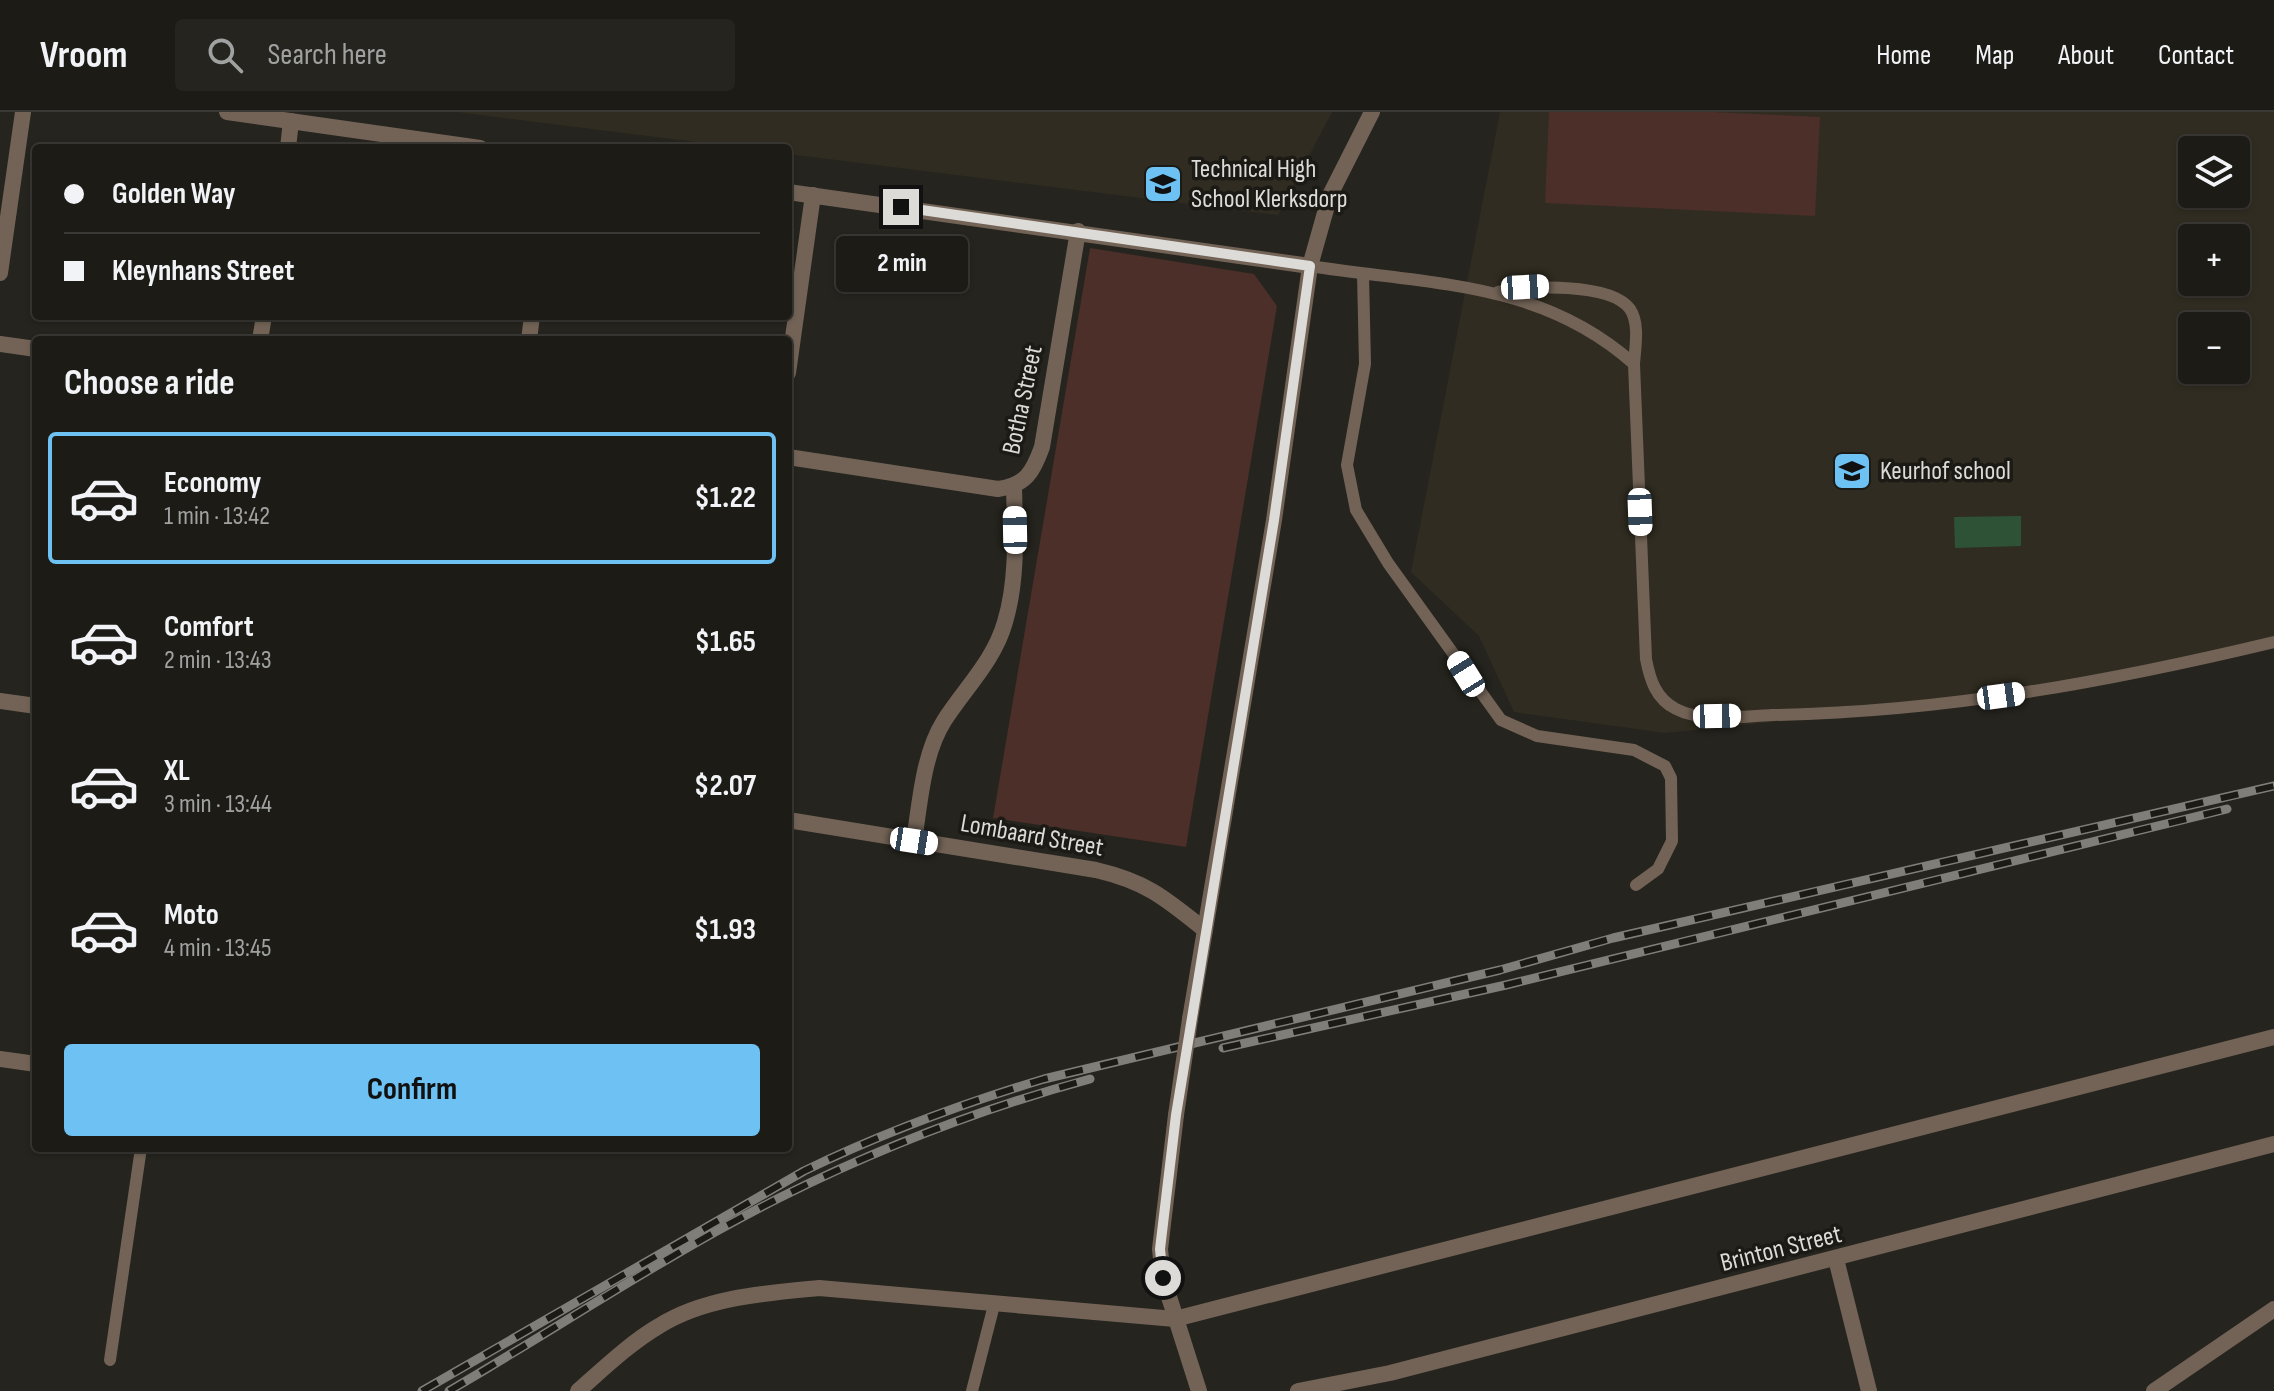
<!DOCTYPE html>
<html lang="en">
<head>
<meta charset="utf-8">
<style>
  :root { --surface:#1c1b16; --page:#25241f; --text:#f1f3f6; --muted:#a0a1a1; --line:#3a3935; --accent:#6ec2f3 }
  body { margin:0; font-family:"Sofia Sans Condensed",sans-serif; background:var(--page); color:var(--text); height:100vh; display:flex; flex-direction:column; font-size:30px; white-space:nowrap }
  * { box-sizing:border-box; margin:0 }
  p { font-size:26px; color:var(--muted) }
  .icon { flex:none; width:44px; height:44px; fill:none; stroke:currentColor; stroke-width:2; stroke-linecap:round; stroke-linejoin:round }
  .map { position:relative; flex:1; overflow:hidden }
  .side { position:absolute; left:32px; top:224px; width:760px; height:816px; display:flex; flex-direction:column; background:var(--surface); border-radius:8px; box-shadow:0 2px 6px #0004,0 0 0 2px var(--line) }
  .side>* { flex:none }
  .hud { position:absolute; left:32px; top:32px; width:760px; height:176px; border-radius:8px; box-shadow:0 2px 6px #0004,0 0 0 2px var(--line); display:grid; align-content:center; height:176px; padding:0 32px; background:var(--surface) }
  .fabs { position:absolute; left:2178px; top:24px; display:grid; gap:16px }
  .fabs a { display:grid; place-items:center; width:72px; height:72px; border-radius:8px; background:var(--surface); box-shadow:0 2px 6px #0004,0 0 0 2px var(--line); font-size:40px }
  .end { position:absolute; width:36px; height:36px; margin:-18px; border:10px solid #dcdbd7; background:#111; box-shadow:0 0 0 4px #111 }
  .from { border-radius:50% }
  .bubble { position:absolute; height:56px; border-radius:8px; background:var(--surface); box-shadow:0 2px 6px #0004,0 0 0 2px var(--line); font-size:26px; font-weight:700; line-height:56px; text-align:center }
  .car { position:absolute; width:24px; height:48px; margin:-24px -12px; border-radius:10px; box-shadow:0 0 6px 2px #0007; background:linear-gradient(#fff 24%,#345 0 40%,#fff 0 76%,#345 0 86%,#fff 0) }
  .hud b { display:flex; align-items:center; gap:28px; height:76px; font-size:30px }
  .hud b+b { border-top:2px solid var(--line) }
  .hud i { width:20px; height:20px; background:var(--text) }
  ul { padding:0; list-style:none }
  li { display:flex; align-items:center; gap:24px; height:132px; margin:0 16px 12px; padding:0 16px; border:4px solid transparent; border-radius:8px }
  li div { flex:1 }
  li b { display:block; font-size:30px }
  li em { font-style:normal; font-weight:700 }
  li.current { border-color:var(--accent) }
  li>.icon { width:72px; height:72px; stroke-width:1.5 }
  h2 { padding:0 32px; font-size:36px; line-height:96px }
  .primary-button { display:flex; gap:16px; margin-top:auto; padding:16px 32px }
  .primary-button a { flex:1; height:92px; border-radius:8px; background:var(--accent); color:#111; font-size:32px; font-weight:700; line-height:92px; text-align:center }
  header { display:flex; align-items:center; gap:48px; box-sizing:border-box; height:112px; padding:0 40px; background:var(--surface); border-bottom:2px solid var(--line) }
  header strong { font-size:38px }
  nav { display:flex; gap:44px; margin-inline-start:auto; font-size:28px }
  .search { width:560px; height:72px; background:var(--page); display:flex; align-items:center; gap:20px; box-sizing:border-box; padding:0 28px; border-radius:8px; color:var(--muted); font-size:30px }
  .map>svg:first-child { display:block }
  .built { fill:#302c21; fill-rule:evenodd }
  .green { fill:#4b2f28 }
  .water { fill:#2e5236 }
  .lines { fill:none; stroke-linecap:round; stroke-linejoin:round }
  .service { stroke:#726356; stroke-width:12 }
  .minor { stroke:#726356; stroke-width:16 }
  .tertiary { stroke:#726356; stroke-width:16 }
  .rail-casing { stroke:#7f7e79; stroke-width:9 }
  .rail { stroke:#1c1a15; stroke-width:6; stroke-dasharray:18; stroke-linecap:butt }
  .tertiary-bridge { stroke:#726356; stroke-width:16 }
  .route { stroke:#dcdbd7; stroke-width:10 }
  .labels { text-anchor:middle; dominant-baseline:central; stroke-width:7; stroke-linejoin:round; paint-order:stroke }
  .poi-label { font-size:26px; fill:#dcdbd7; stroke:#1c1a15; text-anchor:start }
  .street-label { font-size:26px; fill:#dcdbd7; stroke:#1c1a15 }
</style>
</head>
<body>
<header>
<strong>Vroom</strong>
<div class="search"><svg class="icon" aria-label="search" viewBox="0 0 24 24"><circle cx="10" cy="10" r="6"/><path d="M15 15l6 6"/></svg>Search here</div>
<nav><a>Home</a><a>Map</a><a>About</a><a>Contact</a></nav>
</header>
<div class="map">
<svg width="2274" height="1279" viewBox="0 0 2274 1279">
  <rect width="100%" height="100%" fill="#25241e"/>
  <!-- built -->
  <g class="built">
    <polygon points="457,0 1332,0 1278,103 788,42 788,36 744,36"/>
    <path d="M1500 0H2274V534L2074 579 1665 621 1514 600 1479 524 1411 460ZM2192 38H2236V82H2192ZM2192 126H2236V170H2192ZM2192 214H2236V258H2192Z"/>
  </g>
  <!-- green -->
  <g class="green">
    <polygon points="1549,0 1713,0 1820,5 1815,104 1545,91"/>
    <polygon points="1090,136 1254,162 1277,194 1186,735 993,706"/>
  </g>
  <!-- water -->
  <polygon class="water" points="2021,404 2021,434 1955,436 1954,405"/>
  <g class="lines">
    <!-- service -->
    <g class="service">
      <path d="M1310 154C1429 173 1540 168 1634 252"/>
      <polyline points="1363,162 1365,252 1347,353 1356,398 1388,451 1501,608 1537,624 1634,638 1665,654 1671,666 1672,729 1658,757 1636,773"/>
      <path d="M1498 180C1527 174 1610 170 1630 197 1640 212 1635 236 1634 252L1646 547C1650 568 1656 587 1676 597 1703 611 1743 604 1772 603 1944 600 2107 570 2274 530"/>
      <polyline points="110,1248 141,1036"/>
      <polyline points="972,1279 994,1193"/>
    </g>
    <!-- minor -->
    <g class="minor">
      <polyline points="227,0 480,36"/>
      <polyline points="288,36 291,9"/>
      <polyline points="788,80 1310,154"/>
      <polyline points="0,161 23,0"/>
      <polyline points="260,228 264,204"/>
      <polyline points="529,228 532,204"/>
      <polyline points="0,232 36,237"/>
      <polyline points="788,261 813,83"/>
      <path d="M788 345 998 377C1026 373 1033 360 1042 335L1078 119"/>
      <polyline points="0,589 36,594"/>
      <path d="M788 708 1096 758C1147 770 1165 786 1205 818"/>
      <path d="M914 729C920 691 923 642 944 609 965 576 994 549 1005 510 1018 467 1015 419 1014 375"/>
      <polyline points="0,947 36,952"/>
      <polyline points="1836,1147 1869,1279"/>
      <path d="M578 1279C603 1257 630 1231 659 1214 705 1185 767 1181 819 1176L1175 1207"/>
      <polyline points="1298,1279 1390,1261 2274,1032"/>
      <polyline points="2154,1279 2274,1197"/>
    </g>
    <!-- tertiary -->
    <g class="tertiary">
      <polyline points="1190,907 1274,408 1310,154 1330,83 1372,0"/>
      <polyline points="1176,1003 1160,1137 1163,1166 1199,1279"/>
      <polyline points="1175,1207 2274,925"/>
    </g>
    <!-- rail casing -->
    <g class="rail-casing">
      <g id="rail">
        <polyline points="1223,936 1506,873 2227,697"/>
        <path d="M422 1279 804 1059C882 1021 961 992 1044 967L1500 858 1613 826 2274 674"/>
        <path d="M449 1279C559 1215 666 1143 779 1086 879 1036 983 996 1090 967"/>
      </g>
    </g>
    <!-- rail -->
    <use href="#rail" class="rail"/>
    <!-- tertiary-bridge -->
    <polyline class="tertiary-bridge" points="1176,1003 1190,907"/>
  </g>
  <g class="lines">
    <!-- route -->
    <polyline class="route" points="901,95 1310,154 1274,408 1176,1003 1160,1137 1163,1166"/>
  </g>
  <!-- icons -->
  <defs>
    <g id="school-square" transform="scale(2)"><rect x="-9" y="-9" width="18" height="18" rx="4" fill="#6ec2f3" stroke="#1c1a15"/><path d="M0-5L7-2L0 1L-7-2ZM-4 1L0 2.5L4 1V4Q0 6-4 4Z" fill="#111"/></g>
  </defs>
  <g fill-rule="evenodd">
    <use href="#school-square" x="1163" y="72"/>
    <use href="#school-square" x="1852" y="359"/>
  </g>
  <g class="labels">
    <!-- poi labels -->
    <g class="poi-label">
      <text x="1191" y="57">Technical High<tspan x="1191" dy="30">School Klerksdorp</tspan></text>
      <text x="1880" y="359">Keurhof school</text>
    </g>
    <!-- street labels -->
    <g class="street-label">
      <text transform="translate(1023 288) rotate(-78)">Botha Street</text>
      <text transform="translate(1032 724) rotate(10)">Lombaard Street</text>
      <text transform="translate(1781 1137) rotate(-14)">Brinton Street</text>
    </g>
  </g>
</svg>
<div class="fabs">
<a><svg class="icon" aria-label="layers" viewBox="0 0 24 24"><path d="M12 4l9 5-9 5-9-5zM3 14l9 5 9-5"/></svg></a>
<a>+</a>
<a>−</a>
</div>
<i class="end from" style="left:1163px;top:1166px"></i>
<i class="end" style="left:901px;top:95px"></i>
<div class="bubble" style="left:836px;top:124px;width:132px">2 min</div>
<i class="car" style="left:1525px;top:175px;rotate:87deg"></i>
<i class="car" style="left:1640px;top:400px;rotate:178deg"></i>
<i class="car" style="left:1015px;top:418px;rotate:359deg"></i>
<i class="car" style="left:1466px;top:562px;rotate:328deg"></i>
<i class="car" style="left:2001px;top:584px;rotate:82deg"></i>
<i class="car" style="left:1717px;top:604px;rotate:89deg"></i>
<i class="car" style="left:914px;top:729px;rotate:99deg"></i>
<div class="hud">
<b><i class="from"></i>Golden Way</b>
<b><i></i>Kleynhans Street</b>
</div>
<section class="side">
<h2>Choose a ride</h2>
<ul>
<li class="current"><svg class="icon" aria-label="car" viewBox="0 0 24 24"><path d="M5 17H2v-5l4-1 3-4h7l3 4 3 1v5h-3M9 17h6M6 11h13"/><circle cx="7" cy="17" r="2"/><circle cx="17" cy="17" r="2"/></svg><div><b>Economy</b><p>1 min · 13:42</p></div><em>$1.22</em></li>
<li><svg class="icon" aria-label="car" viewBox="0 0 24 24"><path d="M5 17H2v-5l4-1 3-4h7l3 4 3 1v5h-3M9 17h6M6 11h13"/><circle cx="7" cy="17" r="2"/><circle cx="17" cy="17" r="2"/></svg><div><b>Comfort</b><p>2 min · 13:43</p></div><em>$1.65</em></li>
<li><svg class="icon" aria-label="car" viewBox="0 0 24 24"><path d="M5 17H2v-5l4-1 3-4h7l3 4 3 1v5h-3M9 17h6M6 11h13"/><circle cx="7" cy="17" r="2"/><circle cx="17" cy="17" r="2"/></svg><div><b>XL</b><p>3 min · 13:44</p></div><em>$2.07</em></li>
<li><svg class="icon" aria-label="car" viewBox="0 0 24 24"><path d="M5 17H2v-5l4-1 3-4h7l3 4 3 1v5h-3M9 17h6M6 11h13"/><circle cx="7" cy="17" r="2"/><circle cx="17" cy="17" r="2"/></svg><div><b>Moto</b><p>4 min · 13:45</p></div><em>$1.93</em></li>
</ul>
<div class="primary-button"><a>Confirm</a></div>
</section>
</div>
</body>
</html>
